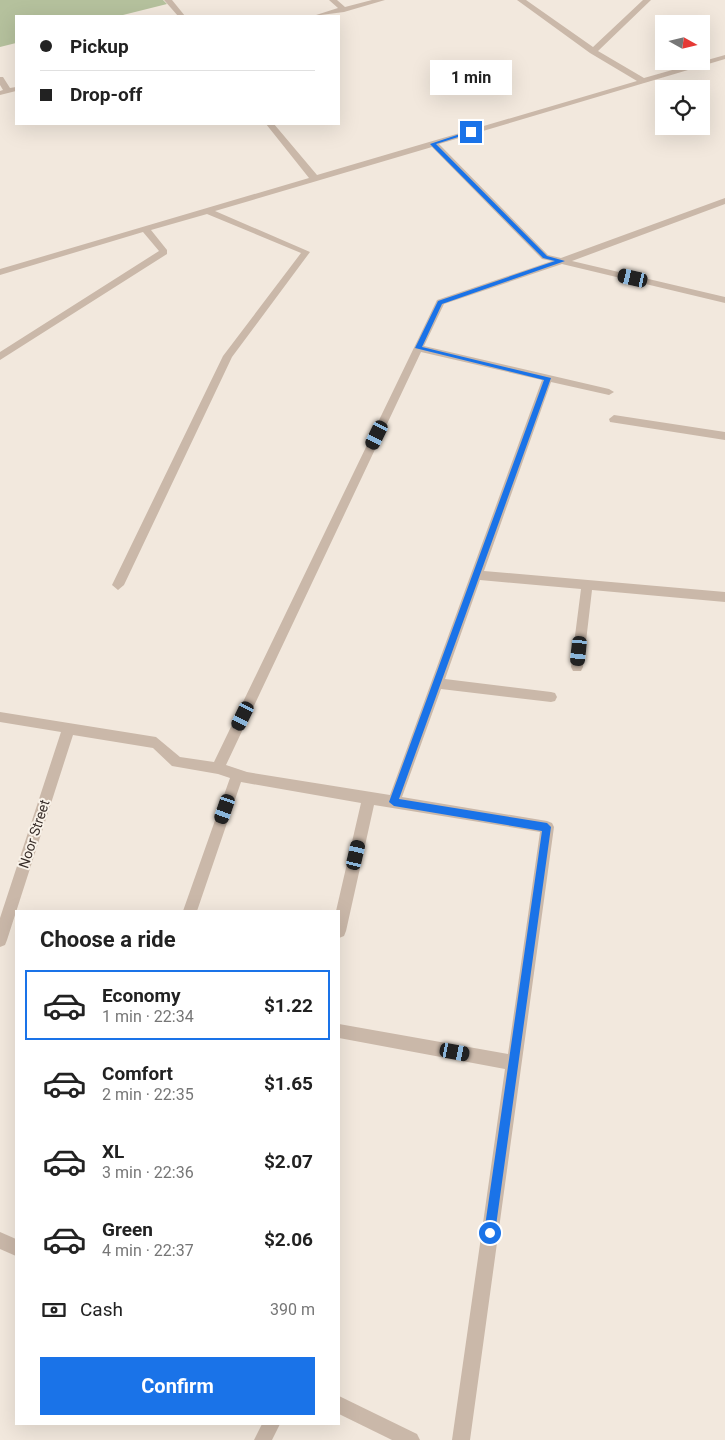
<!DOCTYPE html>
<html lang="en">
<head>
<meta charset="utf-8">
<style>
  :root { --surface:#fff; --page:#f6f6f6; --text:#222; --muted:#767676; --line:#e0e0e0; --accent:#1a73e8 }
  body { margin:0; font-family:Roboto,sans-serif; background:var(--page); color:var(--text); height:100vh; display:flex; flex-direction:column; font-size:19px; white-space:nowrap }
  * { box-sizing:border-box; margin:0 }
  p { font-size:16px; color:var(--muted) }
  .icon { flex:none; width:28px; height:28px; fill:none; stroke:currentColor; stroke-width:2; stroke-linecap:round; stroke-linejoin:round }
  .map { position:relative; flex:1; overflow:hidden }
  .details { position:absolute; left:15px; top:910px; width:325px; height:515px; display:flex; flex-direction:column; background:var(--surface); border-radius:0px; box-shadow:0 5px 20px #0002 }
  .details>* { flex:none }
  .banner { position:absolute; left:15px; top:15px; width:325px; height:110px; border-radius:0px; box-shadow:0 5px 20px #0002; display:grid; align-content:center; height:110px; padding:0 25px; background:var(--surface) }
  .needle { width:32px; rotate:98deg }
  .fabs { position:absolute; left:655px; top:15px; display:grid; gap:10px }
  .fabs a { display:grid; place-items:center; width:55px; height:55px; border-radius:0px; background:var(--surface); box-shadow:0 5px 20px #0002; font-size:25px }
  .end { position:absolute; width:22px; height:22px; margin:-11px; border:6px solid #1a73e8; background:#fff; box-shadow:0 0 0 2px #fff }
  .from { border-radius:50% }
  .bubble { position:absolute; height:35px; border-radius:0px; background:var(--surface); box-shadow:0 5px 20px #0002; font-size:16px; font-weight:700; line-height:35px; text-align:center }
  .car { position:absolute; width:15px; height:30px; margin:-15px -8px; border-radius:6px; box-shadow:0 0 4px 1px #0007; background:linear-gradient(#222 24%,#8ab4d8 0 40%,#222 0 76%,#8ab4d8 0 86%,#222 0) }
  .banner b { display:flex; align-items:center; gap:18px; height:48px; font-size:19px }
  .banner b+b { border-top:1px solid var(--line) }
  .banner i { width:12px; height:12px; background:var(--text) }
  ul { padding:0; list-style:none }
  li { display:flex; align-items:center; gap:15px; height:70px; margin:0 10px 8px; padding:0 15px; border:2px solid transparent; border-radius:0px }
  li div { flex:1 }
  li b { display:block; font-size:19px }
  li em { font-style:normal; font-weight:700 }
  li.active { border-color:var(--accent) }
  li>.icon { width:45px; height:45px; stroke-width:1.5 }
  h2 { padding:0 25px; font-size:22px; line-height:60px }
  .pay { display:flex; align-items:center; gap:12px; height:55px; padding:0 25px; font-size:19px }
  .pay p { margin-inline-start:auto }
  .primary-button { display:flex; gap:10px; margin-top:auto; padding:10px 25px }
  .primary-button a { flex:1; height:58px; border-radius:0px; background:var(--accent); color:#fff; font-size:20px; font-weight:700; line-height:58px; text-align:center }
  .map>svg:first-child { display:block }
  .green { fill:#b5c19d }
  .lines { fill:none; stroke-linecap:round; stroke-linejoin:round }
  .minor { fill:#cab8a9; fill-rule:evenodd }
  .route { fill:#1a73e8 }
  .labels { text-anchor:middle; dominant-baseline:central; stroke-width:4; stroke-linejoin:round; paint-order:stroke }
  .street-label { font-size:14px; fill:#372d29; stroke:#f9f2e9 }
</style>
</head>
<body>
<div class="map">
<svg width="725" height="1440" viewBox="0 0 725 1440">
  <rect width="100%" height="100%" fill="#f2e8dd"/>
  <!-- green -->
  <polygon class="green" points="0,0 163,0 167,4 119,16 16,16 16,43 0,47"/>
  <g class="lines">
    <!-- minor -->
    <g class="minor">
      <polygon points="164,0 172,0 185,16 178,16"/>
      <polygon points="329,0 337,0 345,7 372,0 385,0 344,12 313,16 338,8"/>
      <path d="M517 0H526L593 47 643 0H651L598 51 644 78 725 55V59L439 144 548 255 561 258 725 198V204L572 261 725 297V303L562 264 444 304 424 346 609 389 614 392 609 395 551 382 484 571 725 592V602L592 590 583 667 581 671H573L571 667 581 589 480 580 445 679 551 692 555 693 557 697 555 701 551 702 441 689 402 797 547 821 552 823 554 827 470 1440H452L505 1069 339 1038V1024L508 1054 540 832 374 805 346 931 344 936 339 938V911H336L361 803 241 782 197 911H183L230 778 218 774 172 766 153 748 73 735 7 940 5 945 0 947V918L61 732 0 722V712L156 737 180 757 214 762 437 300 552 261 542 259 432 147 215 211 310 252 232 357 124 585 118 590 112 585 223 356 301 253 207 214 151 230 167 250V254L0 360V352L159 251 143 232 0 275V269L309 178 266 124H274L317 175 637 81 590 53ZM421 352 542 380 390 795 247 772 226 765Z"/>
      <polygon points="0,77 3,77 10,88 16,87 16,91 0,95 0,91 3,90 0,85"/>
      <polygon points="614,415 725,432 725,440 610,422 609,419"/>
      <polygon points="0,1232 16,1239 16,1256 0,1249"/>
      <polygon points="339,1396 417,1434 420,1440 392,1440 339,1414"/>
      <polygon points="262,1424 280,1424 272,1440 254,1440"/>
    </g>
  </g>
  <!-- route -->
  <polygon class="route" points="469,131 474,132 436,144 547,256 565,261 442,304 422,347 551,378 399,799 547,823 551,827 495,1233 490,1238 484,1233 542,831 394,806 389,802 544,380 415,348 438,301 555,261 543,258 430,144"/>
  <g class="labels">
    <!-- street labels -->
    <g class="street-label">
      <text transform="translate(34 834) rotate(-72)">Noor Street</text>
    </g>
  </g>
</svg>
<div class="fabs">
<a><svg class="needle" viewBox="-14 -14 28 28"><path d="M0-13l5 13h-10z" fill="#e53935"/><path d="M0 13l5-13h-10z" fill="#767676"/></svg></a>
<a><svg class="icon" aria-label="locate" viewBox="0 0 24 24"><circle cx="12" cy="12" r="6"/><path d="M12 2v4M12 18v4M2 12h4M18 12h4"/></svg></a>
</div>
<i class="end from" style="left:490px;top:1233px"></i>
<i class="end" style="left:471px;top:132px"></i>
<div class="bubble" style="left:430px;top:60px;width:82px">1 min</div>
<i class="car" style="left:633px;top:278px;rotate:283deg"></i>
<i class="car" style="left:377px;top:435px;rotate:206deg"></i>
<i class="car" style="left:579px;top:651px;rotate:186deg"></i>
<i class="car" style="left:243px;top:716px;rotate:206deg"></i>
<i class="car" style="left:225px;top:809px;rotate:199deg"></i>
<i class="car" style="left:356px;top:855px;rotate:13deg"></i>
<i class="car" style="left:455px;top:1052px;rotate:101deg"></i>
<div class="banner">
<b><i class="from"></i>Pickup</b>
<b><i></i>Drop-off</b>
</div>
<section class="details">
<h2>Choose a ride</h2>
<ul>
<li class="active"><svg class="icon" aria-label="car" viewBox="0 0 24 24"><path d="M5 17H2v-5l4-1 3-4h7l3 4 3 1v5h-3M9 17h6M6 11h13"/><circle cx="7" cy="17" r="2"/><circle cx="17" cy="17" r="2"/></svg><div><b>Economy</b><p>1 min · 22:34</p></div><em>$1.22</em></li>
<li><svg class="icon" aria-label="car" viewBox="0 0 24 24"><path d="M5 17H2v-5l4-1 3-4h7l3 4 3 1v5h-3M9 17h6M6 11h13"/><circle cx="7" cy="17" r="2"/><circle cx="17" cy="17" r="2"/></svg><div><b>Comfort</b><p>2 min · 22:35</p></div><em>$1.65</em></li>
<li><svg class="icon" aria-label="car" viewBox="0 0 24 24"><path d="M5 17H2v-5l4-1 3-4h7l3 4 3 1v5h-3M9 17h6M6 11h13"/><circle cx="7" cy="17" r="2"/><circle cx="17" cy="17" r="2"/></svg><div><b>XL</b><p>3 min · 22:36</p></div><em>$2.07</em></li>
<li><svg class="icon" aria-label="car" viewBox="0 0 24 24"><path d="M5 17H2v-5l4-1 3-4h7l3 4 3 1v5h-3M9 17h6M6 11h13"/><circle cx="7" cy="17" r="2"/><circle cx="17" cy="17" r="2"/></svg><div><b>Green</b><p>4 min · 22:37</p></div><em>$2.06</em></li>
</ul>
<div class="pay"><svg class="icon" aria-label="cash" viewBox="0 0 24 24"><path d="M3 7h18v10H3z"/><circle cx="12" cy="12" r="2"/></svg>Cash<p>390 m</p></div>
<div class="primary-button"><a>Confirm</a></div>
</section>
</div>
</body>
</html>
